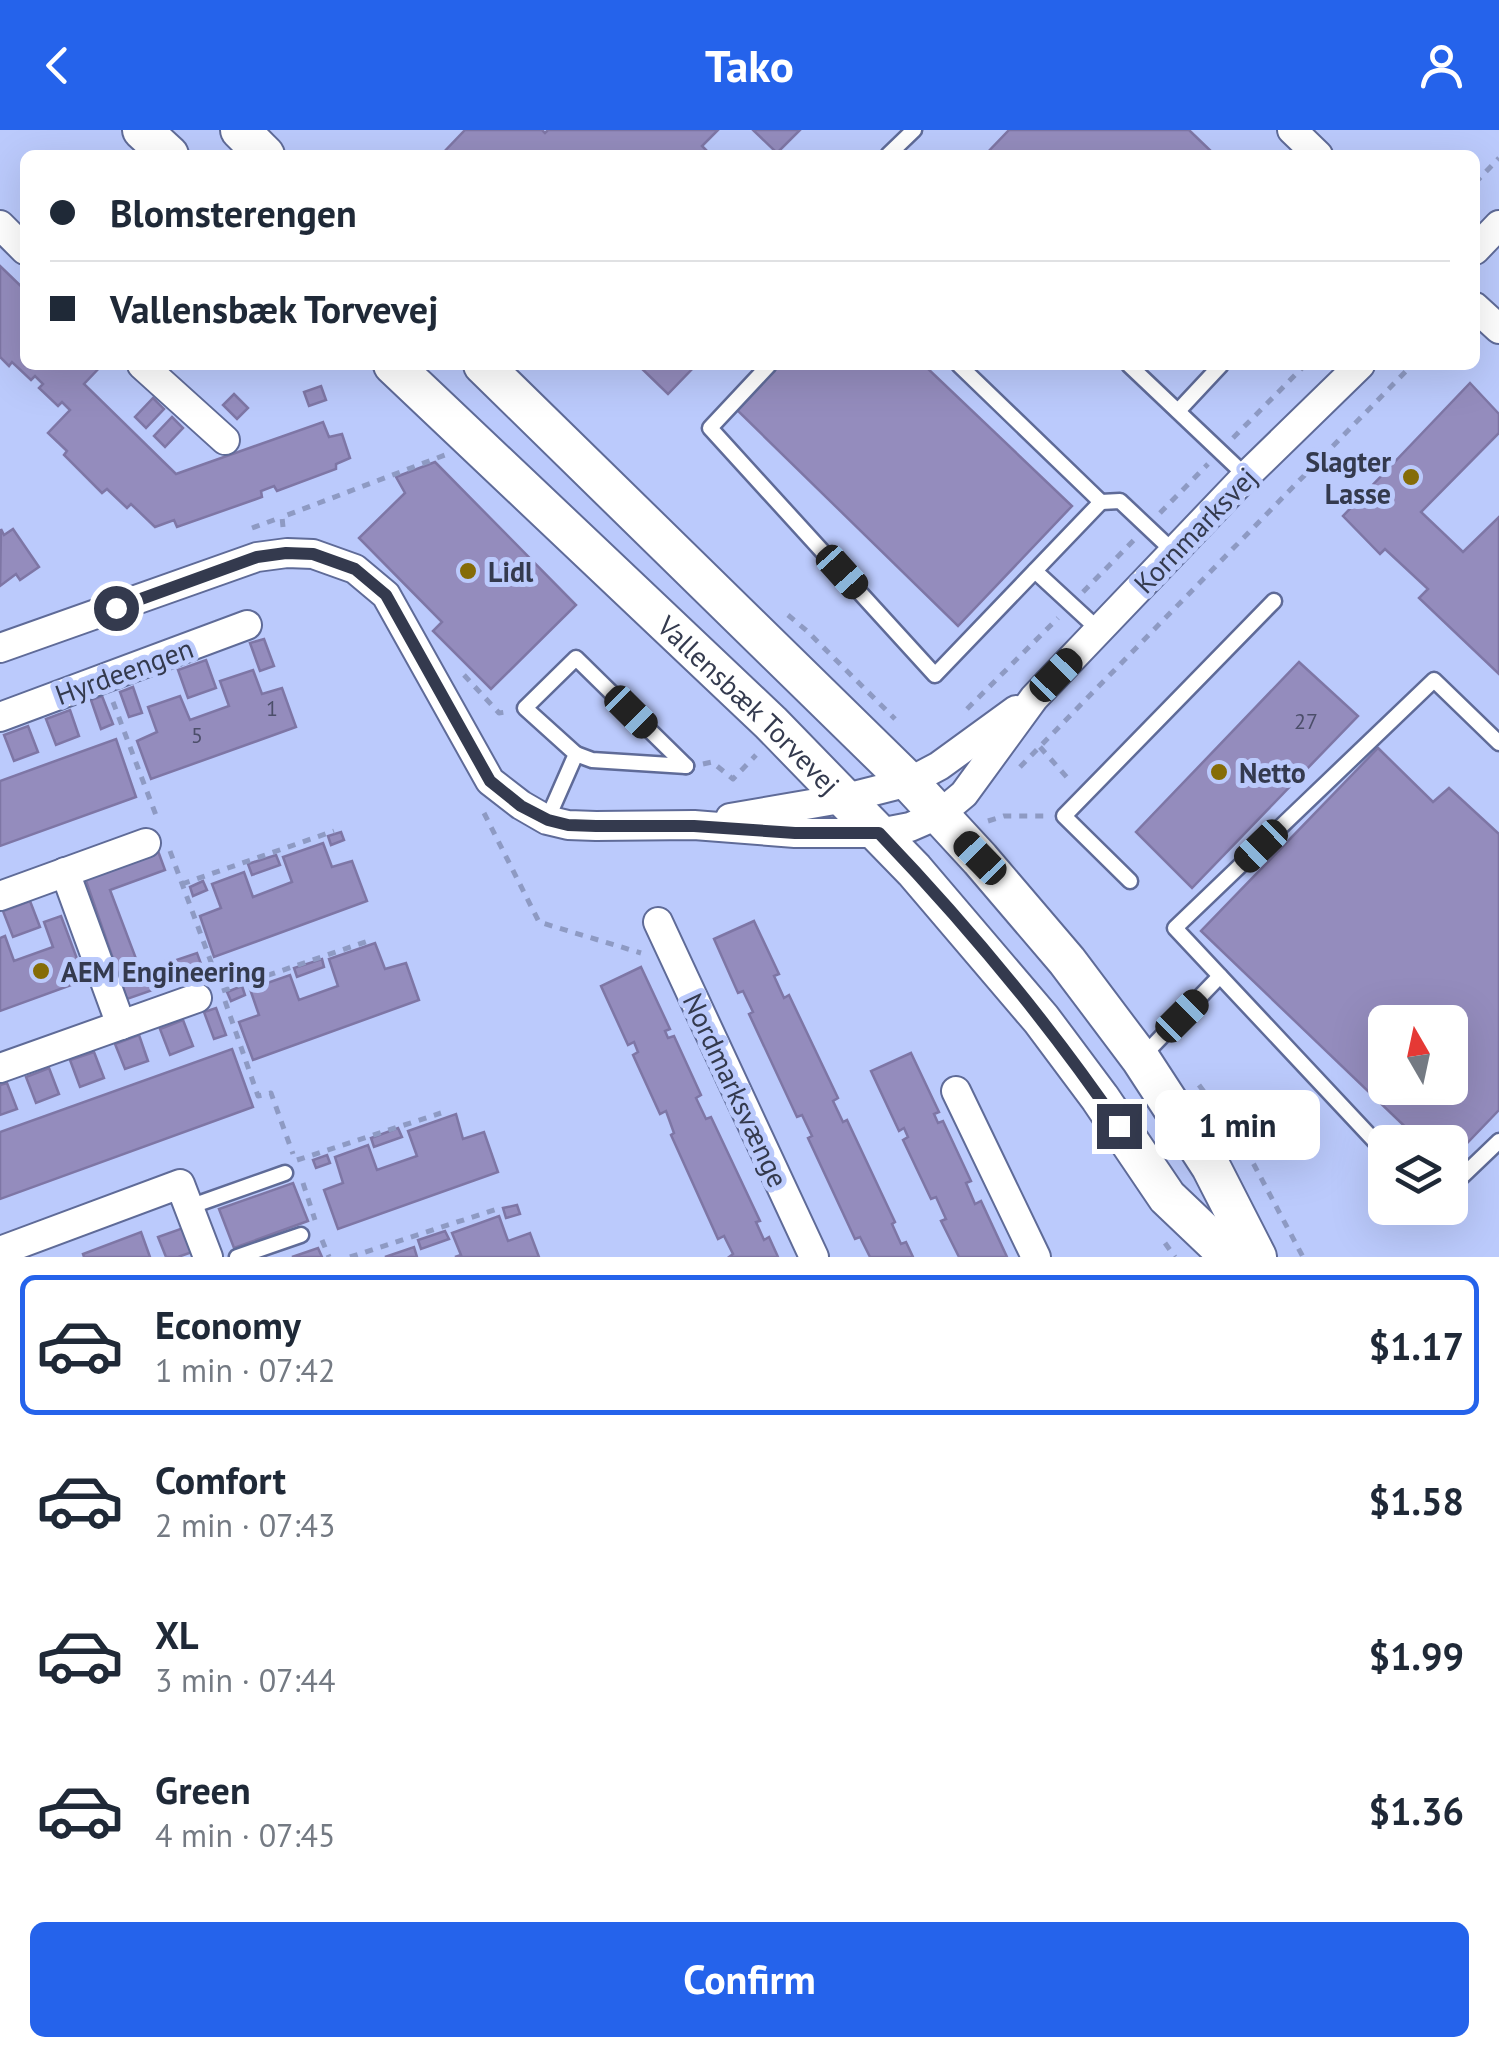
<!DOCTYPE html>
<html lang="en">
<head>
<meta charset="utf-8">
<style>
  :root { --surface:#fff; --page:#f2f2f3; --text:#1f2937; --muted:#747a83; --line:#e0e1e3; --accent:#2563eb }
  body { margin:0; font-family:"PT Sans",sans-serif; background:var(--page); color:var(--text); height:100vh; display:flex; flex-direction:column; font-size:38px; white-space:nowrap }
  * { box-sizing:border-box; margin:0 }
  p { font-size:32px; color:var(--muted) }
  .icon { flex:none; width:55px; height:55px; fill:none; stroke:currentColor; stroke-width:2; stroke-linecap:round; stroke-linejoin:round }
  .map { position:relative; height:1127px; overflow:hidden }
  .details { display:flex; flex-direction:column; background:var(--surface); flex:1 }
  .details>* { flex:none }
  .hud { position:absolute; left:20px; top:20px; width:1460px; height:220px; border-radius:15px; box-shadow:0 10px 40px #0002; display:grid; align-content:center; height:220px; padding:0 30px; background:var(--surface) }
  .needle { width:65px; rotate:351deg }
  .buttons { position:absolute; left:1368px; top:875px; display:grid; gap:20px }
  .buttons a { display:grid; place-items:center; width:100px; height:100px; border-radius:15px; background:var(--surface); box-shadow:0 10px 40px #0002; font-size:50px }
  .end { position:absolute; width:45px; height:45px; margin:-22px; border:12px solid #343a4e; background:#fff; box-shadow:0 0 0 5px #fff }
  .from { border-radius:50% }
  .bubble { position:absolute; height:70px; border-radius:15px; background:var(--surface); box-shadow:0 10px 40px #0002; font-size:32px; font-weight:800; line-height:70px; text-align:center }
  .car { position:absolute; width:30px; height:60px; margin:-30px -15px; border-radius:12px; box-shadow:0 0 8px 2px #0007; background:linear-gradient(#222 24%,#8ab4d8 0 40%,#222 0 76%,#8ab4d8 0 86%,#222 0) }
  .hud b { display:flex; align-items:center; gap:35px; height:95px; font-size:38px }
  .hud b+b { border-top:2px solid var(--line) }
  .hud i { width:25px; height:25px; background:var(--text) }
  ul { padding:18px 0 0; list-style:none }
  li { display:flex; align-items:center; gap:30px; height:140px; margin:0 20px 15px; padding:0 10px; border:5px solid transparent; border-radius:15px }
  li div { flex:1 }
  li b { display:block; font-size:38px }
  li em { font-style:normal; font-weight:800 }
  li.on { border-color:var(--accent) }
  li>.icon { width:90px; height:90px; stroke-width:1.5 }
  .primary-button { display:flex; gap:20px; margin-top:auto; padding:20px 30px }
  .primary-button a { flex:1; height:115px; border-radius:15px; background:var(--accent); color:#fff; font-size:40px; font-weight:800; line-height:115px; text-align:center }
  header { display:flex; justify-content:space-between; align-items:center; height:130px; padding:0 30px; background:var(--accent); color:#fff; font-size:45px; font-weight:800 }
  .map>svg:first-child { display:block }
  .building { fill:#948cbd; stroke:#7e76a5; stroke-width:2.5; fill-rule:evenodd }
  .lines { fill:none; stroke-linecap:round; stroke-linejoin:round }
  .lane-casing { stroke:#5f6b98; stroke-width:19 }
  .street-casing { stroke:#5f6b98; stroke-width:32 }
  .secondary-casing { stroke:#5f6b98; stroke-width:42 }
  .path { stroke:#8e9ac3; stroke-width:5; stroke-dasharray:8 8; stroke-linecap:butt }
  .lane { stroke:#fff; stroke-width:14 }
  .street { stroke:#fff; stroke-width:28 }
  .secondary { stroke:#fff; stroke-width:38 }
  .route { stroke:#343a4e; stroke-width:12 }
  .poi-dot { fill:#856c08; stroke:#bbcafc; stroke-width:4 }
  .labels { text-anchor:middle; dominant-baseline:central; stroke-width:10; stroke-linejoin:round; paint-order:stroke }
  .number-label { font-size:22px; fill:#4c4e6a }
  .poi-label { font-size:28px; font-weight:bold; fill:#343a4e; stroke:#bbcafc; text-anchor:start }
  .street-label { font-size:28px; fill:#343a4e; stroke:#bbcafc }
</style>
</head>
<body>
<header><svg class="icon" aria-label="back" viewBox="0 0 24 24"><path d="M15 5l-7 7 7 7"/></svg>Tako<svg class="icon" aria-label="person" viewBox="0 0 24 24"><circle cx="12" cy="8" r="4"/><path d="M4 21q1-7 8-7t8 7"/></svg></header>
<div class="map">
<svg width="1499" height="1127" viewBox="0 0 1499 1127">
  <rect width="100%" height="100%" fill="#bbcafc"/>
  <!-- building -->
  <g class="building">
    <polygon points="465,0 542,0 545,3 548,0 718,0 702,16 711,25 441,25"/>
    <polygon points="753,0 800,0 777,23"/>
    <polygon points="1009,0 1189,0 1215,25 985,25"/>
    <polygon points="0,136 25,160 25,235 102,235 84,254 176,344 323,292 329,307 342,304 350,328 336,334 336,339 277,361 274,356 261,361 262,367 177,397 174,390 155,397 131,374 127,378 107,359 102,363 64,325 67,321 48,303 70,280 62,272 58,276 39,258 43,254 35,246 31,250 12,232 9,236 0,227"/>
    <polygon points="638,235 696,235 668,264"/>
    <polygon points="778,235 924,235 1072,376 958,496 736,279"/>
    <polygon points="1470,253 1499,284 1499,303 1421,382 1463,422 1499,387 1499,544 1419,468 1428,459 1385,419 1380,424 1343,386"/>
    <polygon points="321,256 326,270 309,276 304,262"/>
    <polygon points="234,264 248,278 237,289 223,275"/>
    <polygon points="153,268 164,279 146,298 135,287"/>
    <polygon points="172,287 183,298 165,317 154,306"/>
    <polygon points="435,332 576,475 491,559 433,501 442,492 359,408 405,363 396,347"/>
    <polygon points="1,399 4,405 13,399 39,437 20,450 16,444 0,456"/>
    <polygon points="264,509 274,536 260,541 250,513"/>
    <polygon points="206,530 216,558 188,568 178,540"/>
    <polygon points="1299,532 1358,586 1192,758 1136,702"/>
    <polygon points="253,540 262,564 282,558 296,597 151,649 137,611 157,602 148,577 180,566 190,590 229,576 220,551"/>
    <polygon points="133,557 142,583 129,587 120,562"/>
    <polygon points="102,566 113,594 101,599 91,570"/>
    <polygon points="70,580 79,606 56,615 46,589"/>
    <polygon points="28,596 38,622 14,631 4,605"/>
    <polygon points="116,609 136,667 0,716 0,651"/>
    <path d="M1378 618 1433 672 1449 658 1499 704V980L1450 1031V1012H1421L1201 801ZM1385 892H1450V958H1385Z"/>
    <polygon points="341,702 344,710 331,715 328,706"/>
    <polygon points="323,713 332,737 352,731 367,771 214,827 200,786 221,778 212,754 244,742 253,767 292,752 283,727"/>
    <polygon points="158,721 165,740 110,760 141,842 197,823 204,842 127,869 85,748"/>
    <polygon points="276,725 280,735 252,745 248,734"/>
    <polygon points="203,751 207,760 193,766 190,757"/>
    <polygon points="30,771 40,797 13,807 3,781"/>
    <polygon points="61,786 85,850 0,881 0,808 5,806 14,831 53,817 44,792"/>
    <polygon points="754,791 779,844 774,846 784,868 789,865 838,968 833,971 843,992 847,990 895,1092 892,1094 901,1114 906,1112 913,1127 870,1127 860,1107 855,1109 808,1008 812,1006 802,985 797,987 749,884 753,882 743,861 738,863 714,809"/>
    <polygon points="375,813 385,839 406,833 419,870 253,930 239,892 259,885 250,859 290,845 299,870 338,856 329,829"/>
    <polygon points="322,829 324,837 297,847 294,838"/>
    <polygon points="641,837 670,899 665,901 668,908 674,906 701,965 696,968 706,989 711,987 760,1091 756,1092 764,1110 769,1107 778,1127 729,1127 733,1124 724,1106 718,1109 671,1005 674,1003 666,981 660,984 633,925 638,922 634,912 628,915 601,856"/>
    <polygon points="242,856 245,865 231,871 227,862"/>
    <polygon points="216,878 226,905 214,909 204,882"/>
    <polygon points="183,890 193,916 170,925 160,899"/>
    <polygon points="139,905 148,931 125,939 115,914"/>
    <polygon points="232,919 253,977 0,1069 0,1002"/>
    <polygon points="94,922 104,948 80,957 70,930"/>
    <polygon points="911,923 939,982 934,984 938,993 943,991 971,1051 966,1053 975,1074 981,1071 1007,1127 959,1127 941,1091 946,1089 936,1067 931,1069 903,1010 908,1007 904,998 899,1001 871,941"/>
    <polygon points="49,938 59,964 36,973 26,947"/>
    <polygon points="7,953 17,979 0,985 0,955"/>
    <polygon points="456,984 463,1009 484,1002 498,1042 338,1099 324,1060 343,1053 335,1027 368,1015 377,1040 417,1026 408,1001"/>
    <polygon points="398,998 402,1007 374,1017 371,1008"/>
    <polygon points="327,1025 330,1033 316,1038 313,1030"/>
    <polygon points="293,1053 308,1091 234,1118 219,1079"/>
    <polygon points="517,1075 520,1084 506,1088 503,1078"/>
    <polygon points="499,1086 508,1111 530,1103 539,1127 455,1127 461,1125 452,1103"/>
    <polygon points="186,1097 195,1121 178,1127 166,1127 158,1107"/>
    <polygon points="445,1101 449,1109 421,1119 418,1110"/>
    <polygon points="141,1102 150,1127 84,1127 83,1124"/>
    <polygon points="414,1117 417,1127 385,1127"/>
    <polygon points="318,1118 322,1127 292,1127"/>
  </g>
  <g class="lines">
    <!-- lane casing -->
    <g class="lane-casing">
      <g id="lane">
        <polyline points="888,25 914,0"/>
        <polyline points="769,235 710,298 935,545 1101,372 959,235"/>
        <polyline points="1129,235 1246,346"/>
        <polyline points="1178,281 1221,235"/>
        <polyline points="1101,372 1120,371 1174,422"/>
        <polyline points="1035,441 1099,500"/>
        <polyline points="576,624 592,630 686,636"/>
        <polyline points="547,690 576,624 525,578 576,528 686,636"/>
        <polyline points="1130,751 1064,686 1274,471"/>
        <polyline points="1141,928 1220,846"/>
        <polyline points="1385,1022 1175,798 1434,550 1499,613"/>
        <polyline points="1450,1058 1499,1011"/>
        <polyline points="189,1077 285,1043"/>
        <polyline points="237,1127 301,1105"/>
      </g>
    </g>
    <!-- street casing -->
    <g class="street-casing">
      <g id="street">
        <polyline points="1292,0 1318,25"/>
        <polyline points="0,95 25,120"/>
        <polyline points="1475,120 1499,95"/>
        <polyline points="1475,177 1499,199"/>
        <polyline points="142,235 225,310"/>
        <polyline points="0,518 257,427 287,423 313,424 355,439 386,465 490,651 521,675 547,690 568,695 596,696 694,695 795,703 879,703 910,697 940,684 964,664 1034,568 1246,346 1360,235"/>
        <polyline points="0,587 247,495"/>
        <polyline points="730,688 846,668 909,652 939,636 1016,580"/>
        <polyline points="65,742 121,895"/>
        <polyline points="0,766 146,713"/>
        <polyline points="658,792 814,1127"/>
        <polyline points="0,938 197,868"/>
        <polyline points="956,961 1036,1127"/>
        <polyline points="0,1121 180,1054 208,1127"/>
      </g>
    </g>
    <!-- secondary casing -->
    <g class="secondary-casing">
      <g id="secondary">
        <polyline points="142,0 169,25"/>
        <polyline points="240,0 265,25"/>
        <path id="s1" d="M393 235 771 593 914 740 1041 889 1100 968 1167 1067 1230 1127"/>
        <polyline points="483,235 909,652 980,729 1067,831 1140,928 1211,1037 1257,1127"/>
      </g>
    </g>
    <!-- path -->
    <g class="path">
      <polyline points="1475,53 1499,28"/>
      <polyline points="1233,308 1305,235"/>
      <polyline points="1160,383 1208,334"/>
      <polyline points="283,397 282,387 445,325"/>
      <polyline points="252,398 282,387"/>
      <polyline points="1083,462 1135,409"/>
      <polyline points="788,485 807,501 895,589"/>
      <polyline points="464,545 499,583 506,582"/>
      <polyline points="113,572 157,688"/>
      <polyline points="967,579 1058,488"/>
      <polyline points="1040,617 1071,652"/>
      <polyline points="703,634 712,632 733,649 756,625"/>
      <polyline points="1020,637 1412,235"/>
      <polyline points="484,683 539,792 641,823"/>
      <polyline points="988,691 1004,686 1046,686"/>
      <polyline points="170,721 218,851"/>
      <polyline points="182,754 334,701"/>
      <polyline points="222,861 371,810"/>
      <polyline points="225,871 258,966 271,963 293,1024"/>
      <polyline points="1199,955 1243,1014 1303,1127"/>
      <polyline points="297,1030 441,983"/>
      <polyline points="303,1053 315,1090"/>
      <polyline points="322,1110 329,1127"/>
      <polyline points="1165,1113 1175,1127"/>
      <polyline points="350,1127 497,1079"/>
    </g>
    <!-- lane -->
    <use href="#lane" class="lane"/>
    <!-- street -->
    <use href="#street" class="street"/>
    <!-- secondary -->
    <use href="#secondary" class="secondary"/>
  </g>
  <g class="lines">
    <!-- route -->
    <path class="route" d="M116 478 257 427 286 423 313 424 355 439 386 465 490 651 521 676 548 690 568 695 596 696H694L795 703H879C966 794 1048 892 1119 996"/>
  </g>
  <!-- markers -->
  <g class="poi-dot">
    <circle cx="1411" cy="347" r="10"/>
    <circle cx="468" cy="441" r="10"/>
    <circle cx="1219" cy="642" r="10"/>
    <circle cx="41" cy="841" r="10"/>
  </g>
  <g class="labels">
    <!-- number labels -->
    <g class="number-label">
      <text x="272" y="578">1</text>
      <text x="1306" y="591">27</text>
      <text x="197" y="605">5</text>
    </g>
    <!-- poi labels -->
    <g class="poi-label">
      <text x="1391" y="331" text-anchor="end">Slagter<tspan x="1391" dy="32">Lasse</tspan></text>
      <text x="488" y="441">Lidl</text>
      <text x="1239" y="642">Netto</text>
      <text x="61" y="841">AEM Engineering</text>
    </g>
    <!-- street labels -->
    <g class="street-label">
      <text transform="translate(1195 400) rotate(-46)">Kornmarksvej</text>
      <text transform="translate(124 541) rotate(-20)">Hyrdeengen</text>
      <text stroke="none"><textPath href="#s1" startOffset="492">Vallensbæk Torvevej</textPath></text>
      <text transform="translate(736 960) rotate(65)">Nordmarksvænge</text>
    </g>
  </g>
</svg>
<div class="buttons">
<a><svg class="needle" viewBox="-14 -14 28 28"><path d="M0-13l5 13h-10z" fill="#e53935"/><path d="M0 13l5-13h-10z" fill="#747a83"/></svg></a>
<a><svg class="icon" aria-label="layers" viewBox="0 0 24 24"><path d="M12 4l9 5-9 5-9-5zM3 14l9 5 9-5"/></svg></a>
</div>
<i class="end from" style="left:116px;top:478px"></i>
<i class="end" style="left:1119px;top:996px"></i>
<div class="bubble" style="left:1155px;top:960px;width:165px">1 min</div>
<i class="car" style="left:842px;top:442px;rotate:138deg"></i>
<i class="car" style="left:1056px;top:545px;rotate:44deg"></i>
<i class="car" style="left:631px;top:582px;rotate:135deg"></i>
<i class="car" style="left:1261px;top:716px;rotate:226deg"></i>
<i class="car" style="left:980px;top:728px;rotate:316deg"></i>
<i class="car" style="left:1182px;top:886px;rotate:45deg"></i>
<div class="hud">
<b><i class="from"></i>Blomsterengen</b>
<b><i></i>Vallensbæk Torvevej</b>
</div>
</div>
<section class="details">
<ul>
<li class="on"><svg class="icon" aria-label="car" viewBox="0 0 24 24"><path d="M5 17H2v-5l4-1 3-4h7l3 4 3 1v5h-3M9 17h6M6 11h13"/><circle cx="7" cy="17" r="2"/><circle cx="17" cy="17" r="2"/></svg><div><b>Economy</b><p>1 min · 07:42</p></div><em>$1.17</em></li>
<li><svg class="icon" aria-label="car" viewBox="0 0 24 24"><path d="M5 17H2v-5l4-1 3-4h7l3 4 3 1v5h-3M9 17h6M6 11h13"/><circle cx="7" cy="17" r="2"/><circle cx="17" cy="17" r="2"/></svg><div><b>Comfort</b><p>2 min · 07:43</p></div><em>$1.58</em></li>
<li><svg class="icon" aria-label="car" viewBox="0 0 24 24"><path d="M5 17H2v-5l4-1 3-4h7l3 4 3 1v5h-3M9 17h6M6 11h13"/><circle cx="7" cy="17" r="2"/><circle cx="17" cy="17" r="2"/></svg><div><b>XL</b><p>3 min · 07:44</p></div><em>$1.99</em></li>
<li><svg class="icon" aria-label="car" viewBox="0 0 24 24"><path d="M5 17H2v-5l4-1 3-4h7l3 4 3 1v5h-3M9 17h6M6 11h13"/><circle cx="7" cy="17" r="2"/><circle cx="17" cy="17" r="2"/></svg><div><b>Green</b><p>4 min · 07:45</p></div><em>$1.36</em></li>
</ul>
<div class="primary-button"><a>Confirm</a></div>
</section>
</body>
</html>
